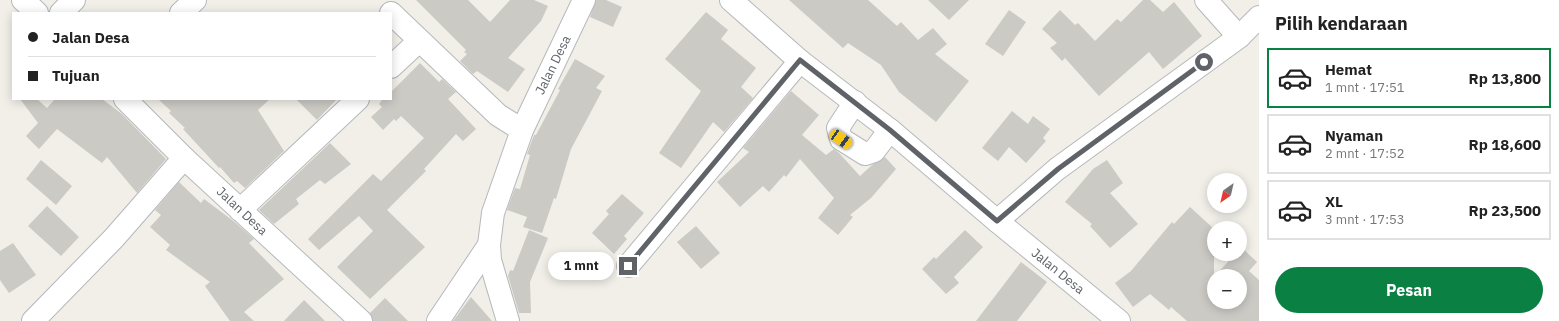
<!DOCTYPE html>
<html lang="id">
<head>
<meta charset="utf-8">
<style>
  :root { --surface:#fff; --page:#f2f2f2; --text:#222; --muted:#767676; --line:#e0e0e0; --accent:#0b8043 }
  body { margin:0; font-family:"IBM Plex Sans",sans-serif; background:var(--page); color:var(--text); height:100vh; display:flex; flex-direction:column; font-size:15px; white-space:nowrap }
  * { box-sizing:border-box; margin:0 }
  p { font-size:13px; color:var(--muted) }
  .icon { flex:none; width:22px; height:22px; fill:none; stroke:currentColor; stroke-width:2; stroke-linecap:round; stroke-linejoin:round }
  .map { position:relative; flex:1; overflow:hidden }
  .drawer { display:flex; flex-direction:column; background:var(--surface); width:300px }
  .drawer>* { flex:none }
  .hud { position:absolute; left:12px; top:12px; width:380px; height:88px; border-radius:0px; box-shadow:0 2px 10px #0003; display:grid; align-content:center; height:88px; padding:0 16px; background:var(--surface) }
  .needle { width:26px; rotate:214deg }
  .fabs { position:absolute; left:1207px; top:173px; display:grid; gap:8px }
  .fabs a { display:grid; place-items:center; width:40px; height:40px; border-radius:50%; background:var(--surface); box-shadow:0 2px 10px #0003; font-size:20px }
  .end { position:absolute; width:18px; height:18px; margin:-9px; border:5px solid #5f6368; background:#fff; box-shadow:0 0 0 2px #fff }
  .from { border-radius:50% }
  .bubble { position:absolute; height:28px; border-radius:14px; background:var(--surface); box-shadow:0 2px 10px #0003; font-size:13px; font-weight:700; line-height:28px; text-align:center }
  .car { position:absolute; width:12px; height:24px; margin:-12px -6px; border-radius:5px; box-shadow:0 0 3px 1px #0007; background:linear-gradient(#f5c518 24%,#345 0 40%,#f5c518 0 76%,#345 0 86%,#f5c518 0) }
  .hud b { display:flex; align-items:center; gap:14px; height:38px; font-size:15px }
  .hud b+b { border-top:1px solid var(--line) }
  .hud i { width:10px; height:10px; background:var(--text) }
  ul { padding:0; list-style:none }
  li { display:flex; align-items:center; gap:12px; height:60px; margin:0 8px 6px; padding:0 8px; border:2px solid var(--line); border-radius:0px }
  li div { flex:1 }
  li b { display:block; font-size:15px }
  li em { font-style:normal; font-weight:700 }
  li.current { border-color:var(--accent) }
  li>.icon { width:36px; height:36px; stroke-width:1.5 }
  h2 { padding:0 16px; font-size:18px; line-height:48px }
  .primary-button { display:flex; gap:8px; margin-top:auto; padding:8px 16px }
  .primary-button a { flex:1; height:46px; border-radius:24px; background:var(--accent); color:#fff; font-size:16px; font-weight:700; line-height:46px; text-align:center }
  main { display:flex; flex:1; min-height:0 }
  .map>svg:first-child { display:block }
  .building { fill:#cccac5 }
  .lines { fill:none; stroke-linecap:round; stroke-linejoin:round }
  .minor-casing { stroke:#b5b8bc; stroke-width:24 }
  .minor { stroke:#fff; stroke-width:22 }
  .route { stroke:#5f6368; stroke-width:5 }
  .labels { text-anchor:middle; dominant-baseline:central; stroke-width:3; stroke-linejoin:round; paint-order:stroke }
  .street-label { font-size:13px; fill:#5f6368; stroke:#fff }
</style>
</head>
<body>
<main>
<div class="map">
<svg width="1259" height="321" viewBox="0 0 1259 321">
  <rect width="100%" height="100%" fill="#f1efe8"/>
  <!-- building -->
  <g class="building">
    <polygon points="416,0 468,0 490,22 510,0 534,0 548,6 541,21 508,58 525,69 508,92 477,71 473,74 460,61 467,54 464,52 466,50"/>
    <polygon points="596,0 606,0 622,7 613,27 590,17"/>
    <polygon points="789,0 868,0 897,26 901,22 918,40 933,28 947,44 935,54 969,81 936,122 899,92 881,65 848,43 843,48"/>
    <polygon points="928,0 969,0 949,20"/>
    <polygon points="1143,0 1150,0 1163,12 1174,2 1202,36 1163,69 1149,52 1099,96 1065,58 1062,61 1050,48 1057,43 1042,29 1060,10 1075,25 1078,23 1095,41 1117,19 1121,22"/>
    <polygon points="1009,10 1026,22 1003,56 985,44"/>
    <polygon points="706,12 728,30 721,39 756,68 741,87 753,98 724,132 713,122 681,168 659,153 701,91 665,59"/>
    <polygon points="575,59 605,76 596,88 602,91 571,149 556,199 554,198 542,233 523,227 527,217 507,210 515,188 520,189 530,155 527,154 534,135 536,135 560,90 558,89"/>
    <polygon points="420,63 439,82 442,79 456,92 448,99 476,129 463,141 456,134 424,169 426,171 387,210 425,247 370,299 337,267 373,231 359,216 319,250 308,239 373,174 381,181 424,138 401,116 396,121 394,119 383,130 371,117 382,107 379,104 383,99 391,99 391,92"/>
    <polygon points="791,91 819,115 802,135 826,155 834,149 839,153 860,176 872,165 885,157 896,169 871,198 850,215 853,217 838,235 818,218 834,198 800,159 786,177 784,175 769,192 763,186 740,207 717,182 749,152 743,148"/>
    <polygon points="20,99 37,99 47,108 55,99 102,99 122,114 166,159 137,193 107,157 102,163 57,129 39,149 26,136 38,123"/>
    <polygon points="158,99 270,99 258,110 284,151 245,188 237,181 234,183 220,167 219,168 183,129 185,128 169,113 171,111"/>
    <polygon points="296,99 337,99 317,120"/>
    <polygon points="1012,111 1028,124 1033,116 1050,129 1043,138 1046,141 1026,163 1009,147 998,161 982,148"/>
    <polygon points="330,143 351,164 325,184 320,180 296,199 299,204 274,224 259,210"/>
    <polygon points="41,160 72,186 56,205 26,179"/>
    <polygon points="1107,160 1123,183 1110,193 1138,224 1110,248 1090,226 1092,224 1065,202 1093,169"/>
    <polygon points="179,182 201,203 204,199 236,223 254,239 249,243 284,279 244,312 254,321 230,321 205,286 210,282 166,250 170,245 150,227 161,215 155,210"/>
    <polygon points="622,194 644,213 624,236 627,239 614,254 592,233 609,214 606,211"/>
    <polygon points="47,206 79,237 61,256 28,226"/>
    <polygon points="1190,207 1214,229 1214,302 1240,302 1240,276 1215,276 1235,254 1240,254 1241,247 1257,262 1249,271 1259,280 1259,321 1187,321 1171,307 1169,310 1150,294 1133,307 1115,283 1131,271 1172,222 1174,224"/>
    <polygon points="696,226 720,253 701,269 677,242"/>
    <polygon points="529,230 548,238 530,282 531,313 519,313 508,276 510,270 513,271"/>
    <polygon points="965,230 983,247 954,277 959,283 946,294 922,269 934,257 936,259"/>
    <polygon points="13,243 36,275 9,293 0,280 0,251"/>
    <polygon points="1021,262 1047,282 1017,321 976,321"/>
    <polygon points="471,297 492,321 453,321"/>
    <polygon points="385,298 408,321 373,321 370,313"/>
    <polygon points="304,300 325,321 284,321"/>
  </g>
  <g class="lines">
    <!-- minor casing -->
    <g class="minor-casing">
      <g id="minor">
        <polyline points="23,0 37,13"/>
        <polyline points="731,0 800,61 890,130 997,221 1119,321"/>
        <polyline points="1206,0 1239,37"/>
        <polyline points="61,13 74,0"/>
        <polyline points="181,13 195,0"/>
        <polyline points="391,13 498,115 522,130"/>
        <polyline points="391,67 419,41"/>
        <polyline points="125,99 184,158 361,321"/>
        <polyline points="855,102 838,128 841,139 865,154 874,151 890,130"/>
        <polyline points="240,210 358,99"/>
        <polyline points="997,221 1057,169 1239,37 1259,17"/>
        <polyline points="628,266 800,61"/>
        <polyline points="33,321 114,238 184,158"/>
        <polyline points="438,321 489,245"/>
        <polyline points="508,321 490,260 489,245 493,213 522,130 584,0"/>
      </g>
    </g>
    <!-- minor -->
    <use href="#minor" class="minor"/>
  </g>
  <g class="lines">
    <!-- route -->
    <polyline class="route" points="628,266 800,60 890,130 997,221 1058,169 1204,62"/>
  </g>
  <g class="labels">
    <!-- street labels -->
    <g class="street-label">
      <text transform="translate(553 65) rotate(-64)">Jalan Desa</text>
      <text transform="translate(242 211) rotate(43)">Jalan Desa</text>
      <text transform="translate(1058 271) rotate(39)">Jalan Desa</text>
    </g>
  </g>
</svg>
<div class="fabs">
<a><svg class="needle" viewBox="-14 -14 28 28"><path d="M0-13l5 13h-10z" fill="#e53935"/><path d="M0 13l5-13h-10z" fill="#767676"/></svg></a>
<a>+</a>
<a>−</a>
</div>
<i class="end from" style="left:1204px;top:62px"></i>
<i class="end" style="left:628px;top:266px"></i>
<div class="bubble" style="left:548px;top:252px;width:66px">1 mnt</div>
<i class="car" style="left:841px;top:139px;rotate:125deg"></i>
<div class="hud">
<b><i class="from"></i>Jalan Desa</b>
<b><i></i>Tujuan</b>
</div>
</div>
<section class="drawer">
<h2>Pilih kendaraan</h2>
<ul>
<li class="current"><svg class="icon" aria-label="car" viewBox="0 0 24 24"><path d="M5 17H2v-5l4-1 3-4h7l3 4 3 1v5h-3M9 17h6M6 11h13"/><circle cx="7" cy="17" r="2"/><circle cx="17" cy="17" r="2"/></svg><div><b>Hemat</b><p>1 mnt · 17:51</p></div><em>Rp 13,800</em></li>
<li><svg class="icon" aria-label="car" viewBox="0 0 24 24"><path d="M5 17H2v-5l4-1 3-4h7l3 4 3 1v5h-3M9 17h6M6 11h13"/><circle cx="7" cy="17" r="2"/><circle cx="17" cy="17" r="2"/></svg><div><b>Nyaman</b><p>2 mnt · 17:52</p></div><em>Rp 18,600</em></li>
<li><svg class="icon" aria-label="car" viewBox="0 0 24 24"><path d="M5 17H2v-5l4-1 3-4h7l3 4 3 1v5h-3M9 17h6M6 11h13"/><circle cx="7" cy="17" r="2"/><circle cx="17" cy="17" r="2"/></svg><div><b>XL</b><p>3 mnt · 17:53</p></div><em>Rp 23,500</em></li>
</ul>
<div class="primary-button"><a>Pesan</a></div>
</section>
</main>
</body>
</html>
